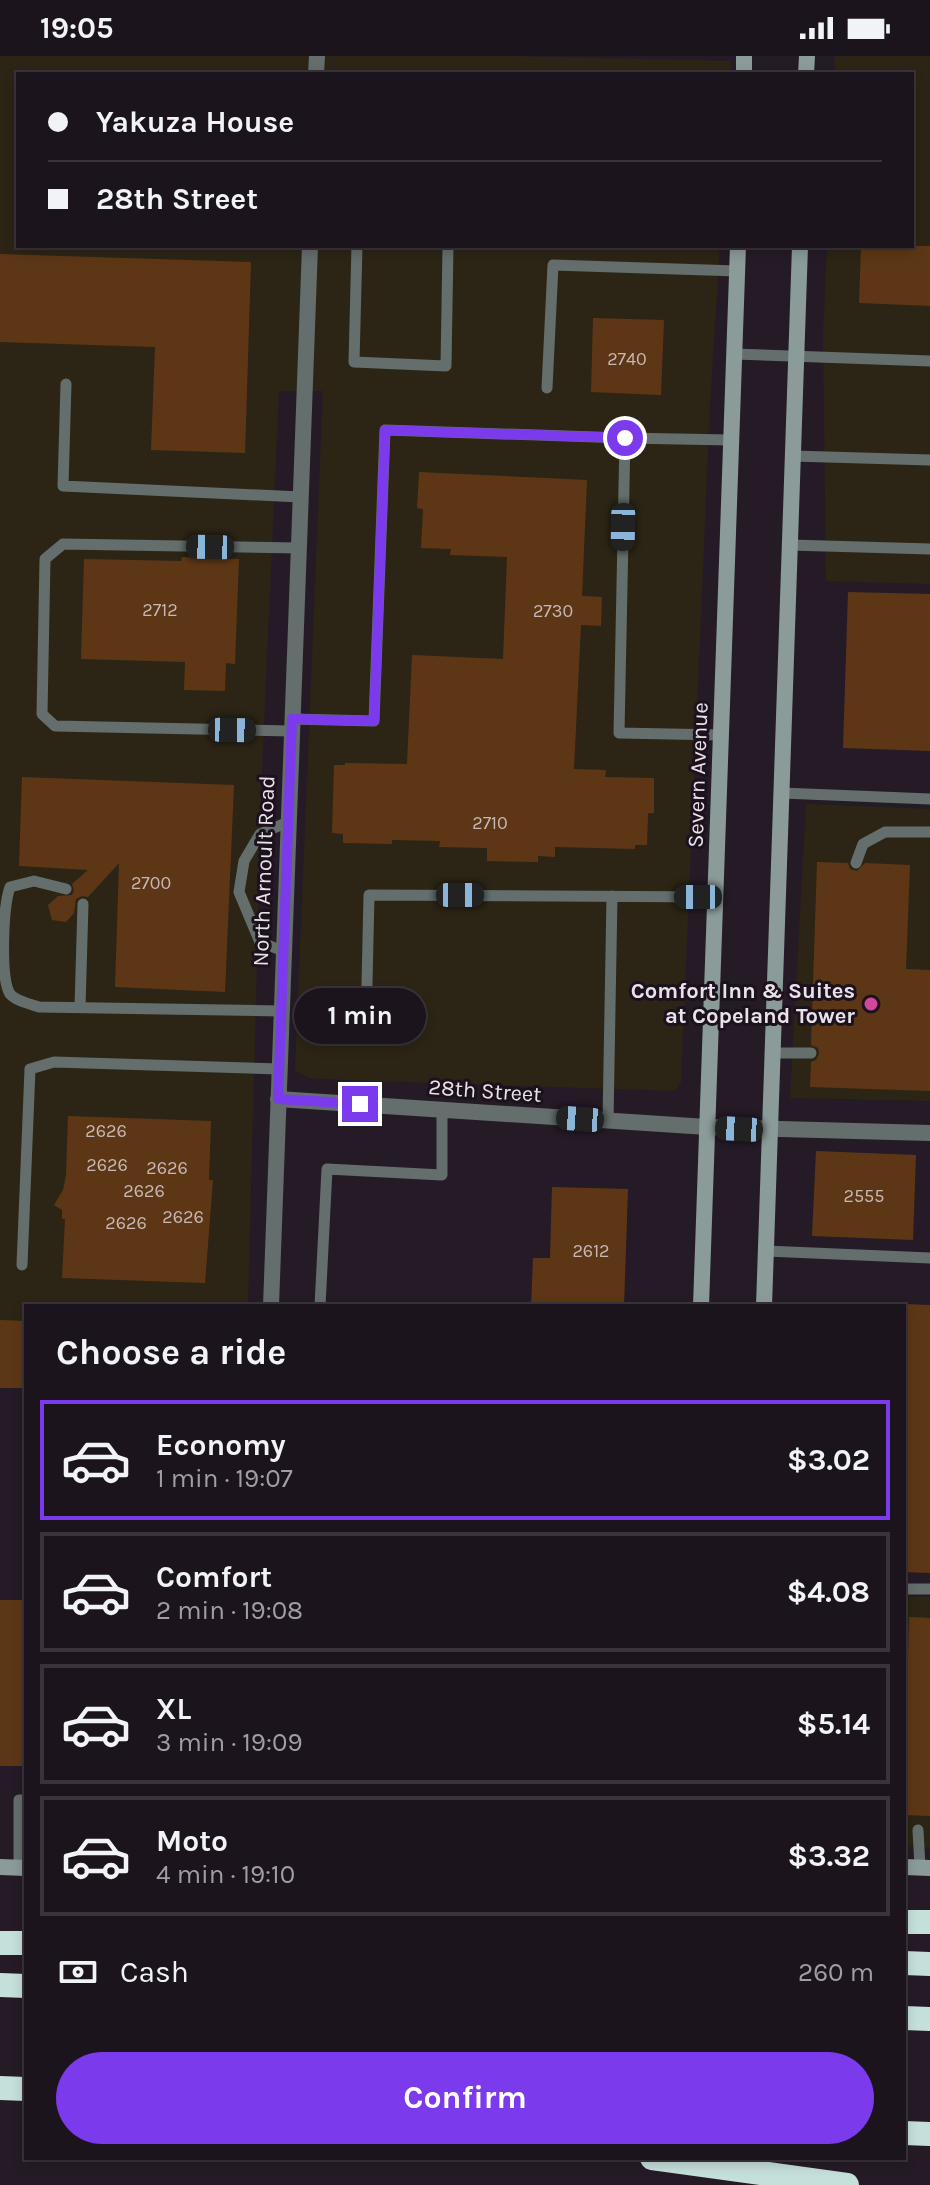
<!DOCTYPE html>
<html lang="en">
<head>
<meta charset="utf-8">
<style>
  :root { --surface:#1c141d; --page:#251d26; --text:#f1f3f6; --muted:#a09ea4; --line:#3a333b; --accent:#7c3aed }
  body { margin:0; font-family:Karla,sans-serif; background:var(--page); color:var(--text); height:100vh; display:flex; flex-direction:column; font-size:30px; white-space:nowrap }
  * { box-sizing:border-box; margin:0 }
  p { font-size:26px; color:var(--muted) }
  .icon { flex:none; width:44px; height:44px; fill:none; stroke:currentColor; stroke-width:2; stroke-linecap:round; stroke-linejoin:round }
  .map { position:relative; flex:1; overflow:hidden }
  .side { position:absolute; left:24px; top:1248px; width:882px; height:856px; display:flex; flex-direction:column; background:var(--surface); border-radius:0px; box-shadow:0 4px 12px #0003,0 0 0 2px var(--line) }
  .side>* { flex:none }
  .banner { position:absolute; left:16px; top:16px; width:898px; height:176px; border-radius:0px; box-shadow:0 4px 12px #0003,0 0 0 2px var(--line); display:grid; align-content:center; height:176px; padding:0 32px; background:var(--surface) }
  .end { position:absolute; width:36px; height:36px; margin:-18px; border:10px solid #7c3aed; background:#fff; box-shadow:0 0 0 4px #fff }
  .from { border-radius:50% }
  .bubble { position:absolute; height:56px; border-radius:28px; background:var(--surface); box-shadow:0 4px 12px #0003,0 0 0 2px var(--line); font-size:26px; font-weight:700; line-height:56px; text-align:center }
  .car { position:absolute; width:24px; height:48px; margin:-24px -12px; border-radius:10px; box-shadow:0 0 6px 2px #0007; background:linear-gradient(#222 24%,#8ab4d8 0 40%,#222 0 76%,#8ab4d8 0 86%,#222 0) }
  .banner b { display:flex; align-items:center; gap:28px; height:76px; font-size:30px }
  .banner b+b { border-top:2px solid var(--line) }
  .banner i { width:20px; height:20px; background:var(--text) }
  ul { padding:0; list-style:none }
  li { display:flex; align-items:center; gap:24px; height:120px; margin:0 16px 12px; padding:0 16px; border:4px solid var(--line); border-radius:0px }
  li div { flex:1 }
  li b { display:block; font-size:30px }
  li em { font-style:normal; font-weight:700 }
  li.current { border-color:var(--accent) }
  li>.icon { width:72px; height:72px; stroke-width:1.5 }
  h2 { padding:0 32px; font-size:36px; line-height:96px }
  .pay { display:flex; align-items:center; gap:20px; height:88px; padding:0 32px; font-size:30px }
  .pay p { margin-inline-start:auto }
  .button { display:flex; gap:16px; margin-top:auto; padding:16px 32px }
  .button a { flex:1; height:92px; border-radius:48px; background:var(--accent); color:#fff; font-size:32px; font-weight:700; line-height:92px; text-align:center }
  .status { display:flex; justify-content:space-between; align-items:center; height:56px; padding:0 40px; background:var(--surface); direction:ltr }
  .status svg { height:22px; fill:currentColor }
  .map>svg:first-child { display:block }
  .commercial { fill:#2c2515 }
  .building { fill:#5d3715 }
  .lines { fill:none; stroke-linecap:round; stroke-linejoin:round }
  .lane { stroke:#646e6c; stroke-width:11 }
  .street { stroke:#646e6c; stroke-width:16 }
  .secondary { stroke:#8b9b99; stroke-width:16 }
  .highway { stroke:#c5dfda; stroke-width:24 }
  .route { stroke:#7c3aed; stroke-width:10 }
  .hotel-dot { fill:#d1479c; stroke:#1c121d; stroke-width:3 }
  .labels { text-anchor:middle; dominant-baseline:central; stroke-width:6; stroke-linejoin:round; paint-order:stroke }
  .number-label { font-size:18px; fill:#c7b7b6 }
  .street-label { font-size:22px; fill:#eae2eb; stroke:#1c121d }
  .poi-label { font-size:22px; font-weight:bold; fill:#eae2eb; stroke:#1c121d; text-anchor:end }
</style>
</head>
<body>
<div class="status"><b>19:05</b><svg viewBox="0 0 49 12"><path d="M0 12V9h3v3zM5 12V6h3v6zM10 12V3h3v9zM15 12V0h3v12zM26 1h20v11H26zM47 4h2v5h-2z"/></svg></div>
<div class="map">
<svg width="930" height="2129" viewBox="0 0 930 2129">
  <rect width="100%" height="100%" fill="#251b27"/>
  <!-- commercial -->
  <g class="commercial">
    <polygon points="0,0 510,0 731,5 730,18 18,18 18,190 720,190 710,349 681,1027 674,1035 344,1024 309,1022 295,1014 323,335 279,335 262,714 248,1250 26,1250 26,1323 0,1323"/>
    <polygon points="835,0 930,0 930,528 826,525 823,279 827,190 912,190 912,18 834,18"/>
    <polygon points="806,748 930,753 930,1045 790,1042"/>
    <polygon points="904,1540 930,1541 930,1791 904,1791"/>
  </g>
  <!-- building -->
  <g class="building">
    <polygon points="861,190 930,190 930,250 859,247"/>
    <polygon points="0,198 251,206 245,397 151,394 155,291 0,286"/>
    <polygon points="593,262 664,264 661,339 591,336"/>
    <polygon points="419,416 587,424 582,540 602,541 601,570 581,569 574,713 606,714 605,721 654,722 654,757 648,757 647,789 635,789 635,793 555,791 555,801 538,800 538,806 487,805 487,792 439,791 440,785 392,784 392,788 343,787 343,778 332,777 334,709 345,709 345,707 407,708 412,599 503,603 507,501 450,499 451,493 421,492 423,453 417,452"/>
    <polygon points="182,501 239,503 235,608 226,607 225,635 184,634 185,606 81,603 84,503 181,505"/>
    <polygon points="848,536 930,538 930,695 843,692"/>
    <polygon points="22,721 234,729 225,936 115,931 119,807 88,841 82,840 76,843 74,857 66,866 52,864 48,849 58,840 72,839 74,834 72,828 88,814 19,810"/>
    <polygon points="817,806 848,807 850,813 857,815 865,807 910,809 906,913 930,914 930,1035 810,1031 811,1006 816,1004 819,998 818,992 811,989"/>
    <polygon points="68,1060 211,1065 209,1124 213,1124 205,1227 62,1222 65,1163 62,1163 62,1154 54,1149 63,1134 66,1119"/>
    <polygon points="816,1095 916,1099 913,1184 812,1180"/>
    <polygon points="552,1131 628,1133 624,1250 531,1250 533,1202 550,1202"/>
    <polygon points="904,1248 930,1249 930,1517 904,1516"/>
    <polygon points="0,1264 26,1265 26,1332 0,1332"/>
    <rect x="0" y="1544" width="26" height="166"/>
    <polygon points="909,1561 930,1562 930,1760 904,1759"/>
  </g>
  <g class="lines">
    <!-- lane -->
    <g class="lane">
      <polyline points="357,190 354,306 446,310 448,190"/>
      <polyline points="734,298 930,305"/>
      <polyline points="66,328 63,430 300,441"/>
      <polyline points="547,332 553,209 737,215"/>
      <polyline points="793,400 930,404"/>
      <polyline points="790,489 930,493"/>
      <polyline points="292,663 374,665 385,374 625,382"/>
      <polyline points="292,675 55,670 42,658 45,503 63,488 298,492"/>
      <polyline points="721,679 619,677 625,382 731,384"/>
      <polyline points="782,737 930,743"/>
      <polyline points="856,807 863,788 885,776 930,776"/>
      <path d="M66 833 34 825 10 831C3 851 0 922 10 938 16 945 30 948 39 951L281 955"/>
      <polyline points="283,895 260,886 239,836 244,805 260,778 288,766"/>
      <polyline points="80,951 83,848"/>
      <polyline points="366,972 369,839 716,841"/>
      <polyline points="773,997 811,997"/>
      <polyline points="608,1065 612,840"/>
      <polyline points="766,1195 930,1202"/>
      <polyline points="22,1209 30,1013 54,1006 279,1013"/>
      <polyline points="320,1250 327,1113 442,1119 442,1054"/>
      <polyline points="904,1533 930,1533"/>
      <polyline points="918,1774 920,1811"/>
      <polyline points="19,1811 19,1744 26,1744"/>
    </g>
    <!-- street -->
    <g class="street">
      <polyline points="316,18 317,0"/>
      <polyline points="278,1043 707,1071 930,1077"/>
      <polyline points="271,1250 310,190"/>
    </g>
    <!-- secondary -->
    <g class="secondary">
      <polyline points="744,18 744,0"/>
      <polyline points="806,18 807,0"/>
      <polyline points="701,1250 738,190"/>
      <polyline points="764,1250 800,190"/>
      <polyline points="0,1811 26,1812"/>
      <polyline points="904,1811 930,1812"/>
    </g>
    <!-- highway -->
    <g class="highway">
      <polyline points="904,1866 930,1866"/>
      <polyline points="0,1887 26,1887"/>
      <polyline points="904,1907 930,1908"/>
      <polyline points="0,1929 26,1930"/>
      <polyline points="904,1962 930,1963"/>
      <polyline points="0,2032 26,2033"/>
      <polyline points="904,2077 930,2078"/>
      <polyline points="652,2102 847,2129"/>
    </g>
  </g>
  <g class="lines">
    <!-- route -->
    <polyline class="route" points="360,1048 278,1043 292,663 374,665 385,374 625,382"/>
  </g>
  <!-- markers -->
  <circle class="hotel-dot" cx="871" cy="948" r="8"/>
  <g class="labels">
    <!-- number labels -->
    <g class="number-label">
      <text x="627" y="303">2740</text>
      <text x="160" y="554">2712</text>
      <text x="553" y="555">2730</text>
      <text x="490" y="767">2710</text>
      <text x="151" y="827">2700</text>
      <text x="106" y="1075">2626</text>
      <text x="107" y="1109">2626</text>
      <text x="167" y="1112">2626</text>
      <text x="144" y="1135">2626</text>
      <text x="864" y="1140">2555</text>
      <text x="183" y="1161">2626</text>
      <text x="126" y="1167">2626</text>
      <text x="591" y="1195">2612</text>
    </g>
    <!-- street labels -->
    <g class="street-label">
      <text transform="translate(698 719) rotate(-88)">Severn Avenue</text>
      <text transform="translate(264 815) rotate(-88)">North Arnoult Road</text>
      <text transform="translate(485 1035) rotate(4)">28th Street</text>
    </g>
    <!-- poi labels -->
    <g class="poi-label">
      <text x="855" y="935">Comfort Inn &amp; Suites<tspan x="855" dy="25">at Copeland Tower</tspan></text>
    </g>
  </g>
</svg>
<i class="end from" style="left:625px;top:382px"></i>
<i class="end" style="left:360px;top:1048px"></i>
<div class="bubble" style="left:294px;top:932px;width:132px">1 min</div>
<i class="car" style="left:623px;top:471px;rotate:181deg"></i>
<i class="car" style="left:210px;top:491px;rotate:271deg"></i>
<i class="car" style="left:232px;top:674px;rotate:91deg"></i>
<i class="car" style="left:460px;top:839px;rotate:90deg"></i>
<i class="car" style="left:698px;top:841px;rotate:270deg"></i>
<i class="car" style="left:580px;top:1063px;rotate:274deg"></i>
<i class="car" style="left:739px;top:1073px;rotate:273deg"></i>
<div class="banner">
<b><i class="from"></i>Yakuza House</b>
<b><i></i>28th Street</b>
</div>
<section class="side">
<h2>Choose a ride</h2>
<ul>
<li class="current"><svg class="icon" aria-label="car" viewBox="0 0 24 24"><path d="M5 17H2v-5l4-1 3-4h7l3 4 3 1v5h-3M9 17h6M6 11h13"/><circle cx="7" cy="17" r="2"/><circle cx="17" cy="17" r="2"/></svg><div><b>Economy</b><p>1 min · 19:07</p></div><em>$3.02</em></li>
<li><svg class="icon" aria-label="car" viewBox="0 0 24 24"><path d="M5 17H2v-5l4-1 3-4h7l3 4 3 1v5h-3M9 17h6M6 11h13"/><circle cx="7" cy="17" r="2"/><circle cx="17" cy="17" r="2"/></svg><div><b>Comfort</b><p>2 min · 19:08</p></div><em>$4.08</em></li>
<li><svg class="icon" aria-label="car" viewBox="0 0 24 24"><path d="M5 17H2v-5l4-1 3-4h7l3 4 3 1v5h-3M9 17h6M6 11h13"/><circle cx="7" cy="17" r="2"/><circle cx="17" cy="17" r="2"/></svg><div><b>XL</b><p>3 min · 19:09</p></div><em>$5.14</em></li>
<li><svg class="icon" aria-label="car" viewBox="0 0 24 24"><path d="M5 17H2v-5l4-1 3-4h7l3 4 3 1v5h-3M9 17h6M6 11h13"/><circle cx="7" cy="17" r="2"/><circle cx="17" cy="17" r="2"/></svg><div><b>Moto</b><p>4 min · 19:10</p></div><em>$3.32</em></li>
</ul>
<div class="pay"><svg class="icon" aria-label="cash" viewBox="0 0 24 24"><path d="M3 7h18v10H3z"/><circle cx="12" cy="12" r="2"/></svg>Cash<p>260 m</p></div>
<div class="button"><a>Confirm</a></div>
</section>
</div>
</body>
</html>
